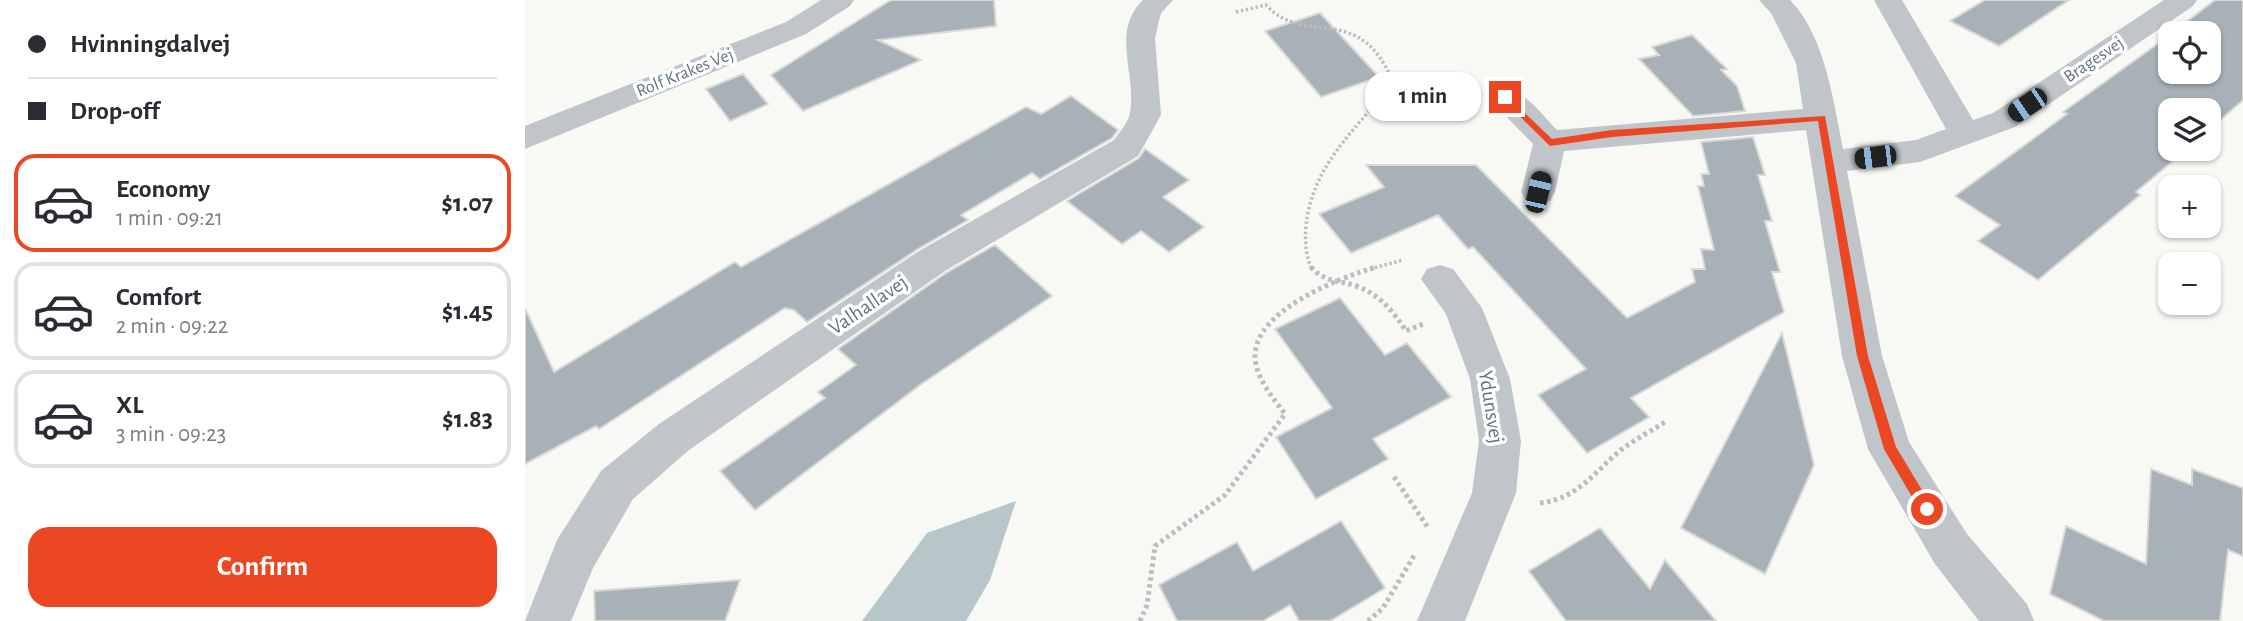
<!DOCTYPE html>
<html lang="en">
<head>
<meta charset="utf-8">
<style>
  :root { --surface:#fff; --page:#f2f2f3; --text:#2b2b33; --muted:#7c7c81; --line:#e1e1e2; --accent:#ea4722 }
  body { margin:0; font-family:"Alegreya Sans",sans-serif; background:var(--page); color:var(--text); height:100vh; display:flex; flex-direction:column; font-size:26px; white-space:nowrap }
  * { box-sizing:border-box; margin:0 }
  p { font-size:23px; color:var(--muted) }
  .icon { flex:none; width:38px; height:38px; fill:none; stroke:currentColor; stroke-width:2; stroke-linecap:round; stroke-linejoin:round }
  .map { position:relative; flex:1; overflow:hidden }
  .drawer { display:flex; flex-direction:column; background:var(--surface); width:525px }
  .drawer>* { flex:none }
  .hud { display:grid; align-content:center; height:154px; padding:0 28px; background:var(--surface) }
  .fabs { position:absolute; left:1633px; top:21px; display:grid; gap:14px }
  .fabs a { display:grid; place-items:center; width:63px; height:63px; border-radius:14px; background:var(--surface); box-shadow:0 2px 5px #0004; font-size:35px }
  .end { position:absolute; width:32px; height:32px; margin:-16px; border:9px solid #ea4722; background:#fff; box-shadow:0 0 0 4px #fff }
  .from { border-radius:50% }
  .bubble { position:absolute; height:49px; border-radius:21px; background:var(--surface); box-shadow:0 2px 5px #0004; font-size:23px; font-weight:700; line-height:49px; text-align:center }
  .car { position:absolute; width:21px; height:42px; margin:-21px -10px; border-radius:9px; box-shadow:0 0 5px 2px #0007; background:linear-gradient(#222 24%,#8ab4d8 0 40%,#222 0 76%,#8ab4d8 0 86%,#222 0) }
  .hud b { display:flex; align-items:center; gap:24px; height:66px; font-size:26px }
  .hud b+b { border-top:2px solid var(--line) }
  .hud i { width:18px; height:18px; background:var(--text) }
  ul { padding:0; list-style:none }
  li { display:flex; align-items:center; gap:21px; height:98px; margin:0 14px 10px; padding:0 14px; border:4px solid var(--line); border-radius:21px }
  li div { flex:1 }
  li b { display:block; font-size:26px }
  li em { font-style:normal; font-weight:700 }
  li.current { border-color:var(--accent) }
  li>.icon { width:63px; height:63px; stroke-width:1.5 }
  .button { display:flex; gap:14px; margin-top:auto; padding:14px 28px }
  .button a { flex:1; height:80px; border-radius:21px; background:var(--accent); color:#fff; font-size:28px; font-weight:700; line-height:80px; text-align:center }
  main { display:flex; flex:1; min-height:0 }
  .map>svg:first-child { display:block }
  .water { fill:#b7c6c9 }
  .building { fill:#a7b1b7; stroke:#d9d9d7; stroke-width:2 }
  .lines { fill:none; stroke-linecap:round; stroke-linejoin:round }
  .path-far1 { stroke:#babec0; stroke-width:3.5; stroke-dasharray:2.5 2.5; stroke-linecap:butt }
  .path { stroke:#babec0; stroke-width:5; stroke-dasharray:3.5 3.5; stroke-linecap:butt }
  .minor { fill:#c0c5c9; fill-rule:evenodd }
  .route { fill:#ea4722 }
  .labels { text-anchor:middle; dominant-baseline:central; stroke-width:7; stroke-linejoin:round; paint-order:stroke }
  .far-street-label { font-size:18px; fill:#617581; stroke:#fff }
  .street-label { font-size:21px; fill:#617581; stroke:#fff }
</style>
</head>
<body>
<main>
<section class="drawer">
<div class="hud">
<b><i class="from"></i>Hvinningdalvej</b>
<b><i></i>Drop-off</b>
</div>
<ul>
<li class="current"><svg class="icon" aria-label="car" viewBox="0 0 24 24"><path d="M5 17H2v-5l4-1 3-4h7l3 4 3 1v5h-3M9 17h6M6 11h13"/><circle cx="7" cy="17" r="2"/><circle cx="17" cy="17" r="2"/></svg><div><b>Economy</b><p>1 min · 09:21</p></div><em>$1.07</em></li>
<li><svg class="icon" aria-label="car" viewBox="0 0 24 24"><path d="M5 17H2v-5l4-1 3-4h7l3 4 3 1v5h-3M9 17h6M6 11h13"/><circle cx="7" cy="17" r="2"/><circle cx="17" cy="17" r="2"/></svg><div><b>Comfort</b><p>2 min · 09:22</p></div><em>$1.45</em></li>
<li><svg class="icon" aria-label="car" viewBox="0 0 24 24"><path d="M5 17H2v-5l4-1 3-4h7l3 4 3 1v5h-3M9 17h6M6 11h13"/><circle cx="7" cy="17" r="2"/><circle cx="17" cy="17" r="2"/></svg><div><b>XL</b><p>3 min · 09:23</p></div><em>$1.83</em></li>
</ul>
<div class="button"><a>Confirm</a></div>
</section>
<div class="map">
<svg width="1718" height="621" viewBox="0 0 1718 621">
  <rect width="100%" height="100%" fill="#f8f8f5"/>
  <!-- water -->
  <polygon class="water" points="491,501 465,580 441,621 337,621 402,533"/>
  <!-- building -->
  <g class="building">
    <polygon points="366,0 469,0 471,26 353,40 396,60 278,111 246,75"/>
    <polygon points="1460,0 1544,0 1474,46 1425,21"/>
    <polygon points="1690,0 1718,0 1718,100 1684,130 1684,110 1645,110 1645,149 1662,149 1611,192 1615,195 1513,280 1453,241 1475,225 1430,196 1542,114 1538,112 1645,35 1645,72 1684,72 1684,33 1647,33"/>
    <polygon points="795,13 854,77 796,97 740,31"/>
    <polygon points="1167,35 1202,69 1196,70 1212,86 1220,111 1168,116 1114,59 1134,55 1127,47"/>
    <polygon points="218,74 243,104 205,121 181,89"/>
    <polygon points="546,96 593,130 587,138 515,179 507,173 436,215 443,220 393,249 282,322 269,310 260,308 74,429 71,426 0,464 0,308 29,372 210,262 216,267 501,107 516,114"/>
    <polygon points="1228,137 1240,175 1233,175 1247,221 1240,221 1255,272 1247,272 1259,312 1106,398 1124,417 1062,453 1013,395 1061,369 948,247 943,249 913,215 826,253 794,214 859,187 841,165 951,165 1102,318 1170,282 1167,269 1180,269 1176,249 1189,250 1173,186 1179,186 1176,174 1184,174 1176,142"/>
    <polygon points="620,149 664,180 638,197 679,227 644,252 616,231 597,244 542,201 614,158"/>
    <polygon points="470,245 527,296 395,385 230,510 195,471 300,398 293,392 331,365 313,349 421,273"/>
    <polygon points="815,298 860,355 882,343 926,397 848,439 863,459 791,499 751,437 807,408 750,329"/>
    <polygon points="1257,333 1289,465 1240,574 1156,528"/>
    <polygon points="1626,469 1667,485 1667,469 1718,488 1718,556 1703,550 1695,621 1579,621 1525,594 1541,526 1621,564"/>
    <polygon points="816,521 860,588 805,621 774,621 765,605 738,621 652,621 634,585 712,542 728,571"/>
    <polygon points="1075,528 1125,589 1140,560 1191,621 1041,621 1004,571"/>
    <polygon points="215,580 200,621 70,621 69,591"/>
  </g>
  <g class="lines">
    <!-- path-far1 -->
    <g class="path-far1">
      <path d="M711 12 741 5C780 48 836 0 868 83 832 128 787 165 781 226 780 241 780 255 787 269"/>
      <polyline points="845,269 878,260"/>
    </g>
    <!-- path -->
    <g class="path">
      <path d="M786 267C799 282 813 280 831 286 854 294 868 311 881 331L898 324"/>
      <polyline points="869,477 904,529"/>
      <path d="M1015 503C1053 499 1070 471 1097 449 1111 439 1126 431 1140 422"/>
      <path d="M615 621 622 605 630 546 700 495 760 414C748 398 731 378 730 357 729 310 815 278 851 267"/>
      <polyline points="843,621 858,608 890,554"/>
    </g>
    <!-- minor -->
    <g class="minor">
      <polygon points="296,0 329,0 325,6 281,34 0,149 0,126 261,22"/>
      <path d="M618 0H648L636 13 630 38 636 115 613 156 420 271 164 450 108 499 68 568 46 621H0L32 540 76 471 134 424 394 251 589 140C594 133 601 125 604 117 614 78 584 32 618 0Z"/>
      <path d="M1234 0H1265C1300 35 1309 104 1318 149L1391 140 1421 129 1349 0H1377L1448 120 1468 113 1639 0H1672L1668 6 1490 127 1395 162 1322 171 1357 356 1384 442 1442 534 1502 604 1509 621H1454L1410 564 1343 449 1317 356 1281 130 1039 151 1030 192 1025 201 1013 204 1001 201 996 192 1008 144 969 104 964 97 969 90C996 83 1015 113 1032 130L1278 109 1271 63 1246 13Z"/>
      <polygon points="915,265 928,269 957,308 985,379 996,441 991,493 940,621 892,621 947,493 954,441 945,379 921,314 896,279 902,269"/>
    </g>
  </g>
  <!-- route -->
  <polygon class="route" points="980,94 1027,139 1087,130 1300,116 1343,356 1371,447 1406,505 1406,514 1397,514 1359,449 1332,356 1293,121 1087,137 1025,146 977,99"/>
  <g class="labels">
    <!-- far-street labels -->
    <g class="far-street-label">
      <text transform="translate(1569 60) rotate(-34)">Bragesvej</text>
      <text transform="translate(160 73) rotate(-22)">Rolf Krakes Vej</text>
    </g>
    <!-- street labels -->
    <g class="street-label">
      <text transform="translate(343 305) rotate(-34)">Valhallavej</text>
      <text transform="translate(966 407) rotate(81)">Ydunsvej</text>
    </g>
  </g>
</svg>
<div class="fabs">
<a><svg class="icon" aria-label="locate" viewBox="0 0 24 24"><circle cx="12" cy="12" r="6"/><path d="M12 2v4M12 18v4M2 12h4M18 12h4"/></svg></a>
<a><svg class="icon" aria-label="layers" viewBox="0 0 24 24"><path d="M12 4l9 5-9 5-9-5zM3 14l9 5 9-5"/></svg></a>
<a>+</a>
<a>−</a>
</div>
<i class="end from" style="left:1402px;top:509px"></i>
<i class="end" style="left:980px;top:97px"></i>
<div class="bubble" style="left:840px;top:72px;width:116px">1 min</div>
<i class="car" style="left:1502px;top:105px;rotate:236deg"></i>
<i class="car" style="left:1350px;top:157px;rotate:263deg"></i>
<i class="car" style="left:1013px;top:192px;rotate:13deg"></i>
</div>
</main>
</body>
</html>
